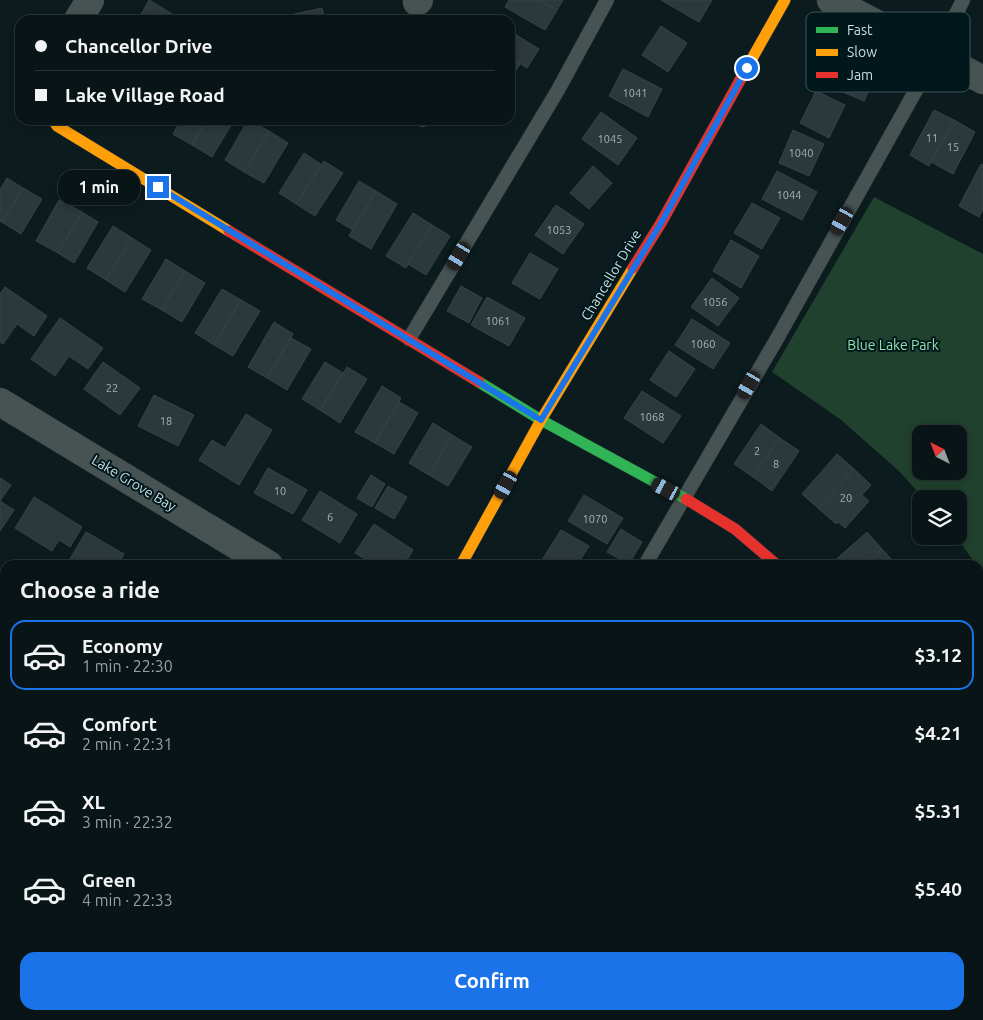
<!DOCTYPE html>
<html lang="en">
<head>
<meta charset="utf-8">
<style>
  :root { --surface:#091416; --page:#121d1f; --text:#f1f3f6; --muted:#999ea1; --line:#293335; --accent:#1a73e8 }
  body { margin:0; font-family:Ubuntu,sans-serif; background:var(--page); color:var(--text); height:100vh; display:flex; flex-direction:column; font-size:19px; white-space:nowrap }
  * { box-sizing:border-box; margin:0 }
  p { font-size:16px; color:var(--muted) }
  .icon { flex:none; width:28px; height:28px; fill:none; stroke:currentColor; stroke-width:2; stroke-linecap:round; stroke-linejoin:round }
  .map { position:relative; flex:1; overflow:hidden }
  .details { position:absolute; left:0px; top:560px; width:984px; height:460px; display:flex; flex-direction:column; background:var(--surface); border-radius:15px 15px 0 0; box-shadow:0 2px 8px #0003,0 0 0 1px var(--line) }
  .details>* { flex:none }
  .top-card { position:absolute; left:15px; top:15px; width:500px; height:110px; border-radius:15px; box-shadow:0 2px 8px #0003,0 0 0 1px var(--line); display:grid; align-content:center; height:110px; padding:0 20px; background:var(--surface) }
  .needle { width:32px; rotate:318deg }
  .buttons { position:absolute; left:912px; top:425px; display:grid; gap:10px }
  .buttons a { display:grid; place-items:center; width:55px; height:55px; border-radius:10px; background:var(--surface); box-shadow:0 2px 8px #0003,0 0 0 1px var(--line); font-size:25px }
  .end { position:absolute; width:22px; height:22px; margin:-11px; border:6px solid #1a73e8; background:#fff; box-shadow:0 0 0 2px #fff }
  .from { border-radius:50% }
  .bubble { position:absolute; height:35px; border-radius:15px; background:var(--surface); box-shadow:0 2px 8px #0003,0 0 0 1px var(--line); font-size:16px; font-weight:700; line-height:35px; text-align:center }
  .car { position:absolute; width:15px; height:30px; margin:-15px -8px; border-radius:6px; box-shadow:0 0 4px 1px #0007; background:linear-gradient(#222 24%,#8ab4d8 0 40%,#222 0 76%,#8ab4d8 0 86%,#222 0) }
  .top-card b { display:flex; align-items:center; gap:18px; height:48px; font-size:19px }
  .top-card b+b { border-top:1px solid var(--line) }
  .top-card i { width:12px; height:12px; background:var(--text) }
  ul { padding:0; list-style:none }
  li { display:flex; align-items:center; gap:15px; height:70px; margin:0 10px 8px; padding:0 10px; border:2px solid transparent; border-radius:15px }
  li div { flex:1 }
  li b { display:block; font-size:19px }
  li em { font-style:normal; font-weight:700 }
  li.active { border-color:var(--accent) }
  li>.icon { width:45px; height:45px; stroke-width:1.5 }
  h2 { padding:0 20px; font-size:22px; line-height:60px }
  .cta { display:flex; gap:10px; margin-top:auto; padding:10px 20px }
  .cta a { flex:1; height:58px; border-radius:15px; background:var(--accent); color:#fff; font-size:20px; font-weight:700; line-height:58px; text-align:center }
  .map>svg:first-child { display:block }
  .green { fill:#20412d; fill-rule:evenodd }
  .building { fill:#2b383c; stroke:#374348 }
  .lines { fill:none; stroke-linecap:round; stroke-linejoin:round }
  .lane-casing { stroke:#283537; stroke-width:15 }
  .street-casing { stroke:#283537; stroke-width:29 }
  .fast-casing { stroke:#283537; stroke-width:12 }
  .slow-casing { stroke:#283537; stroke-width:12 }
  .jam-casing { stroke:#283537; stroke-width:12 }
  .lane { stroke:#475252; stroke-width:14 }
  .street { stroke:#475252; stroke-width:28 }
  .fast { stroke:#30b455; stroke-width:11 }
  .slow { stroke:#ff9f0a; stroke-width:11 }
  .jam { stroke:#e5322d; stroke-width:11 }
  .route { stroke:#1a73e8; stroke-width:6 }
  .labels { text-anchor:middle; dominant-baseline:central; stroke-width:4; stroke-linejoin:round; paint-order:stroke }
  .number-label { font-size:11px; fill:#a2b4b8 }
  .street-label { font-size:14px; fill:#cadee1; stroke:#00181c }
  .park-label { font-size:14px; fill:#93e0ac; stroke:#00181c }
  .key { fill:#00181c; stroke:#3d5357; stroke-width:1 }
  .key-label { font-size:14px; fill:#cadee1 }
</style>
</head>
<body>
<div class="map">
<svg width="983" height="1020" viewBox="0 0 983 1020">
  <rect width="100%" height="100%" fill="#0c1b1d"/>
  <!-- green -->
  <path class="green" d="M874 197 983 254V574L979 568V565H976L956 536H959V499H924L900 472 840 419 772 372ZM921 434H959V471H921Z"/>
  <!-- building -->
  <g class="building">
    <polygon points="149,0 182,20 138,20"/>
    <polygon points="509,0 539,0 557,10 545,30 505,7"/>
    <polygon points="539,0 563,0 557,10"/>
    <polygon points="661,0 712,0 699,22"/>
    <polygon points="322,8 325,20 281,20 281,17"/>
    <polygon points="661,26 687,43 668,72 642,55"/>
    <polygon points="510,31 539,49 527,68 510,57"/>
    <polygon points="837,54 877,72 864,101 824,84"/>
    <polygon points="510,57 520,64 510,80"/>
    <polygon points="623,69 662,89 648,117 609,96"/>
    <polygon points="816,91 845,105 829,138 800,123"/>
    <polygon points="934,110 954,120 929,166 910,155"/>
    <polygon points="601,112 637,138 618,165 582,139"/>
    <polygon points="181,120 207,120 192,145 173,134"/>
    <polygon points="207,120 234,120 212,157 192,145"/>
    <polygon points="248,120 269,131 244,172 225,160"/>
    <polygon points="419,120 440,120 441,123 421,127"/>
    <polygon points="954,120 975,132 953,174 931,162"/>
    <polygon points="793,130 824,144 809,176 779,163"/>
    <polygon points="269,131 288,143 264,183 244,172"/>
    <polygon points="304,153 322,165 296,204 279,193"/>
    <polygon points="324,161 343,173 315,216 296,204"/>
    <polygon points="981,164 983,165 983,209 979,217 959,206"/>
    <polygon points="593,166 612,183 589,209 570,193"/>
    <polygon points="777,171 817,192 802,220 762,199"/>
    <polygon points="7,178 23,188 2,222 0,221 0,190"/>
    <polygon points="359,181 376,191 353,230 336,220"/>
    <polygon points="23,188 42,199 21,234 2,222"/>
    <polygon points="376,191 397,204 371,249 349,236"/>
    <polygon points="59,200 82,212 58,253 36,241"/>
    <polygon points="752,203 780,218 762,249 734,233"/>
    <polygon points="556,205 584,224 563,254 535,235"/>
    <polygon points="82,212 98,222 74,263 58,253"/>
    <polygon points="413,213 432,225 406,268 386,256"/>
    <polygon points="432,225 450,236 426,275 408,264"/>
    <polygon points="113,226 132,238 106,280 87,268"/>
    <polygon points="132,238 151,250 125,292 106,280"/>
    <polygon points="731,240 759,256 741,288 713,271"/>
    <polygon points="530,253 558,269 540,299 512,283"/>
    <polygon points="166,259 185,271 162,310 142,299"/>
    <polygon points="185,271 205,283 182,322 162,310"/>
    <polygon points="712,278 739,298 718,326 691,307"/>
    <polygon points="461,286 482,298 469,323 447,311"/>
    <polygon points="5,287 47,316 34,336 17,324 3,344 0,342 0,294"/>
    <polygon points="222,289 241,300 214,345 195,333"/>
    <polygon points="487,297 525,318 509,346 471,325"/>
    <polygon points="241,300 260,311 233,356 214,345"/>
    <polygon points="60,318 103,348 88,369 69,356 55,376 31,359"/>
    <polygon points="692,319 730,343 713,369 675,345"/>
    <polygon points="274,322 293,334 267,378 248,367"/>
    <polygon points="291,338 311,349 287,390 267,378"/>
    <polygon points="669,351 695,369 676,397 650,380"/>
    <polygon points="103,362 140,388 120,415 84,389"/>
    <polygon points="325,362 343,373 320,410 302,399"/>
    <polygon points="347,367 367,379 340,423 320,410"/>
    <polygon points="382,386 401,398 375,443 355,432"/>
    <polygon points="642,391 681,416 663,443 624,418"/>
    <polygon points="154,395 194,415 178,446 138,426"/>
    <polygon points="399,402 418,413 394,454 375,443"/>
    <polygon points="246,414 272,430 239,485 199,460 212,440 225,448"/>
    <polygon points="433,423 452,435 429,475 409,463"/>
    <polygon points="761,424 780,438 753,477 734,464"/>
    <polygon points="452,435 472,447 448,486 429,475"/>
    <polygon points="780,438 799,451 772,491 753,477"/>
    <polygon points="837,454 854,469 818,508 802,494"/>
    <polygon points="268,468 307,490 293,514 254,493"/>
    <polygon points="854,469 871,485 862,495 869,501 845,528 838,522 836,524 818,508"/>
    <polygon points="371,475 385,484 372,507 357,498"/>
    <polygon points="0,478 11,485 0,501 14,510 0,531"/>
    <polygon points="388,486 407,497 394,519 375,508"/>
    <polygon points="320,491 357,514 340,543 302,520"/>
    <polygon points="584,495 623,518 607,544 568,521"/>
    <polygon points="34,497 82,527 70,547 59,540 52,551 15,528"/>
    <polygon points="374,524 413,550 404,565 374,565 355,553"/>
    <polygon points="621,529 642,542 629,564 607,552"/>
    <polygon points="561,530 589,546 577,565 539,565"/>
    <polygon points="86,532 124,554 118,565 80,565 70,559"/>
    <polygon points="867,532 882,549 865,565 833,565 832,563"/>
    <polygon points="882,549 897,565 865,565"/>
    <polygon points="0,633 5,636 5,658 0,665"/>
    <polygon points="979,655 983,661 983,682 979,685"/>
    <polygon points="983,682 983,709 979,712 979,685"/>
    <polygon points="983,728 983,756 979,759 979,731"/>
    <polygon points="983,756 983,776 979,770 979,759"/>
    <polygon points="5,822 5,852 0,855 0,824"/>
    <polygon points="75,1015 114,1015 111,1020 72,1020"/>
    <polygon points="287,1015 490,1015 487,1020 284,1020"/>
    <polygon points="797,1015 820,1015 817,1020 793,1020"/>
  </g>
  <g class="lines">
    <!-- lane casing -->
    <g class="lane-casing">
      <g id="lane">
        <polyline points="409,339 558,90 607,0"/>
        <polyline points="645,565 778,337 935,56 963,0"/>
        <polyline points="907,1015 912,1020"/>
        <polyline points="11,1020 14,1015"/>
      </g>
    </g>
    <!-- street casing -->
    <g class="street-casing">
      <g id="street">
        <polyline points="831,0 983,80"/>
        <polyline points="417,2 419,0"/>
        <polyline points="78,20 90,0"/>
        <polyline points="0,402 269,565"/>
        <polyline points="979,837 983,843"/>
      </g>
    </g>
    <!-- fast casing -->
    <g class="fast-casing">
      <polyline id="fast" points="479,382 541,420 686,499"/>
    </g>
    <!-- slow casing -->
    <g class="slow-casing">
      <g id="slow">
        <polyline points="749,64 785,0"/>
        <polyline points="53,120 57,126 229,231"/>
        <polyline points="461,565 541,420 633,268"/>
        <polyline points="650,1015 657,1020"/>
      </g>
    </g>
    <!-- jam casing -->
    <g class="jam-casing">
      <g id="jam">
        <polyline points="229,231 479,382"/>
        <polyline points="633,268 661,223 749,64"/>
        <polyline points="686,499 735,529 777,565"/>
        <polyline points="199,1020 202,1015"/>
      </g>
    </g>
    <!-- lane -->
    <use href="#lane" class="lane"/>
    <!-- street -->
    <use href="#street" class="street"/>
    <!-- fast -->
    <use href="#fast" class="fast"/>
    <!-- slow -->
    <use href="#slow" class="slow"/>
    <!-- jam -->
    <use href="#jam" class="jam"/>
  </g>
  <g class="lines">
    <!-- route -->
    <polyline class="route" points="158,187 541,420 661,223 747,68"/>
  </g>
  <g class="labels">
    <!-- number labels -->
    <g class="number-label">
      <text x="635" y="93">1041</text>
      <text x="932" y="138">11</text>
      <text x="610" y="139">1045</text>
      <text x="953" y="147">15</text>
      <text x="801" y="153">1040</text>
      <text x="789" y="195">1044</text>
      <text x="559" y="230">1053</text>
      <text x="715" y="302">1056</text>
      <text x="498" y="321">1061</text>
      <text x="703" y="344">1060</text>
      <text x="112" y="388">22</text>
      <text x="652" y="417">1068</text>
      <text x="166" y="421">18</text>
      <text x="757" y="451">2</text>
      <text x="776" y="464">8</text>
      <text x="280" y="491">10</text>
      <text x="846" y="498">20</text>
      <text x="330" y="517">6</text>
      <text x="595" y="519">1070</text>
    </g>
    <!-- street labels -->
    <g class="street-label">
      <text transform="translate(611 275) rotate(-59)">Chancellor Drive</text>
      <text transform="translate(134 483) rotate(31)">Lake Grove Bay</text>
    </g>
    <!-- park labels -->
    <g class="park-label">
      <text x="893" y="345">Blue Lake Park</text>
    </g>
  </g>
  <!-- legend -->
  <rect x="806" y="12" width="164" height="80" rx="8" class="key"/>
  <rect x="816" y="27" width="22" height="6" fill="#30b455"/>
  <rect x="816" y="49" width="22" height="7" fill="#ff9f0a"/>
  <rect x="816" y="72" width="22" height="6" fill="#e5322d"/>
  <g class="key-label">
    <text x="847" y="35">Fast</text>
    <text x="847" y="57">Slow</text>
    <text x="847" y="80">Jam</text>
  </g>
</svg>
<div class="buttons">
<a><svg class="needle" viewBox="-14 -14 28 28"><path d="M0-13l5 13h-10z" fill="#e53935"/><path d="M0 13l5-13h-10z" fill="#999ea1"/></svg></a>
<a><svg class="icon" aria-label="layers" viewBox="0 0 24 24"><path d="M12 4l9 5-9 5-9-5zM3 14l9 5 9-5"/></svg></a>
</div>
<i class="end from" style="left:747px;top:68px"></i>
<i class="end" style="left:158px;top:187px"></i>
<div class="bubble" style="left:58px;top:170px;width:82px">1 min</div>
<i class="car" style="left:842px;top:221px;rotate:209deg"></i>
<i class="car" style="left:459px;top:256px;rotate:211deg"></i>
<i class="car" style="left:749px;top:385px;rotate:210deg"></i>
<i class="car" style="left:506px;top:485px;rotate:209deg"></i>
<i class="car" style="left:666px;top:489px;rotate:298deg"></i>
<div class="top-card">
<b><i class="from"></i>Chancellor Drive</b>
<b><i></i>Lake Village Road</b>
</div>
<section class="details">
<h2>Choose a ride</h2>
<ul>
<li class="active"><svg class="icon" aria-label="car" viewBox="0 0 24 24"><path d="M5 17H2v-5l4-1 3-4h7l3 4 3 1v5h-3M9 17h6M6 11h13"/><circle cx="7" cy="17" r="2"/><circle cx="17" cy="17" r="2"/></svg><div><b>Economy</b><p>1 min · 22:30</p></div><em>$3.12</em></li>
<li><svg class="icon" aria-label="car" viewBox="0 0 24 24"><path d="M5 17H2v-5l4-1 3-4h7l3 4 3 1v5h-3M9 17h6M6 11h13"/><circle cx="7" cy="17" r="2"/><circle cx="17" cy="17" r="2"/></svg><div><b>Comfort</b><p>2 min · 22:31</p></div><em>$4.21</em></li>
<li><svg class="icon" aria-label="car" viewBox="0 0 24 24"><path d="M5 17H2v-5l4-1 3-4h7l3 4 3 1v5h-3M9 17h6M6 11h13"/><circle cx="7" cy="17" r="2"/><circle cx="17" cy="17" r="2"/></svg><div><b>XL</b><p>3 min · 22:32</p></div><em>$5.31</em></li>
<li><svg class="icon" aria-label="car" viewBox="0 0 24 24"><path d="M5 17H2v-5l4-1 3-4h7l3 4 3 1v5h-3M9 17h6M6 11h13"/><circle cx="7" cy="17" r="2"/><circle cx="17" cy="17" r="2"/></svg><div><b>Green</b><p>4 min · 22:33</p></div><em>$5.40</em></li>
</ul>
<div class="cta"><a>Confirm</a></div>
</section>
</div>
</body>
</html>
